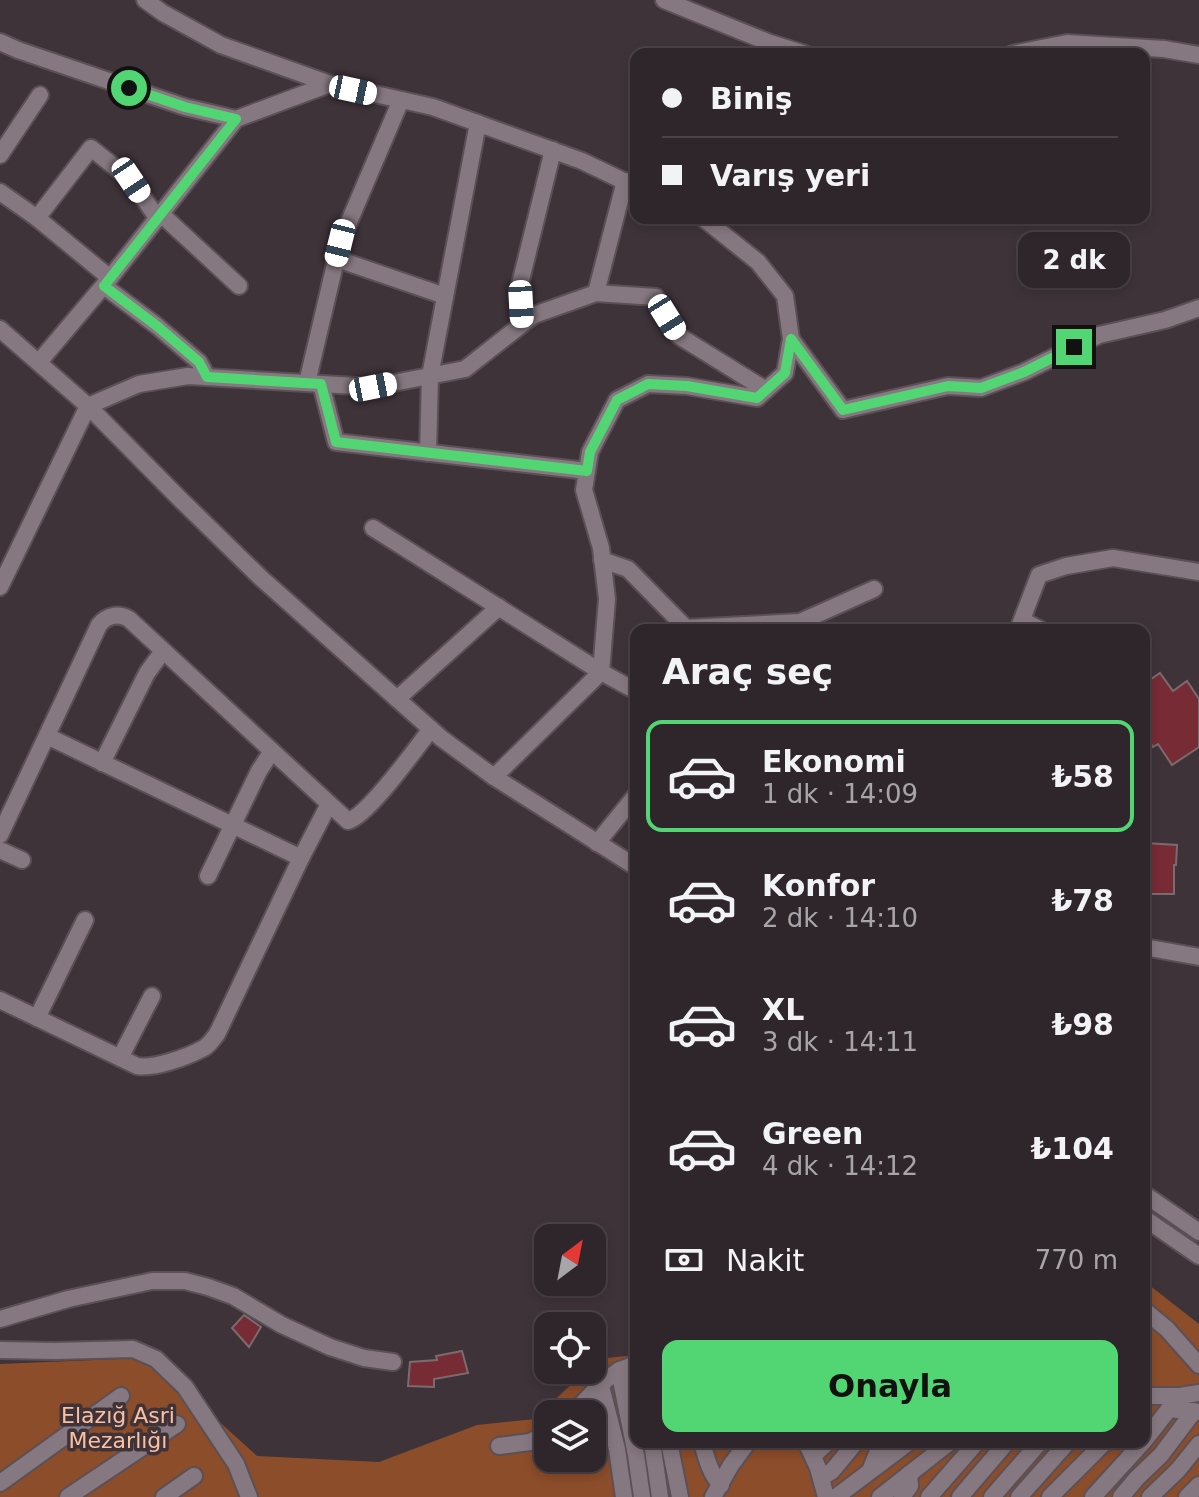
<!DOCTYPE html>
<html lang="tr">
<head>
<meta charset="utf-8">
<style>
  :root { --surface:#2f262c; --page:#372e34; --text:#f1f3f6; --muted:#a7a5a9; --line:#4a4348; --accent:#52d673 }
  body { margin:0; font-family:"DejaVu Sans",sans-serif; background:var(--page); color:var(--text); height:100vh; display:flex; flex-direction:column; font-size:30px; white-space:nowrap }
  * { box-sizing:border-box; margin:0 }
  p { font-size:26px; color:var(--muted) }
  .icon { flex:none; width:44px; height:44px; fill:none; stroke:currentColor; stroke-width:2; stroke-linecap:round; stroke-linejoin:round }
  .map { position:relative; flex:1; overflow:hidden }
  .details { position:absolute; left:630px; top:624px; width:520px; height:824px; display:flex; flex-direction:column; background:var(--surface); border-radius:16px; box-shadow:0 4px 12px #0003,0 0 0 2px var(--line) }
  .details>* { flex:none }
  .hud { position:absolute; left:630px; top:48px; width:520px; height:176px; border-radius:16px; box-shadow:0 4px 12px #0003,0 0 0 2px var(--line); display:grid; align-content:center; height:176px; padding:0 32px; background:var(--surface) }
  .needle { width:52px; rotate:32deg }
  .fabs { position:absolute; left:534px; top:1224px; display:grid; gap:16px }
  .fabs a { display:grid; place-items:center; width:72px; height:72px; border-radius:16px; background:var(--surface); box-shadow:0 4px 12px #0003,0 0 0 2px var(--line); font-size:40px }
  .end { position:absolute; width:36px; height:36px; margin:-18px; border:10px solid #52d673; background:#111; box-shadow:0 0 0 4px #111 }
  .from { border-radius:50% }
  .bubble { position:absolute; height:56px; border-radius:16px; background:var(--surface); box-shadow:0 4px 12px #0003,0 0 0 2px var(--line); font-size:26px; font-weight:700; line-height:56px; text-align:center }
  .car { position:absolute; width:24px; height:48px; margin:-24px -12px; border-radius:10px; box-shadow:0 0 6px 2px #0007; background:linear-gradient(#fff 24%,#345 0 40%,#fff 0 76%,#345 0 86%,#fff 0) }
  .hud b { display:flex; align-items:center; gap:28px; height:76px; font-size:30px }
  .hud b+b { border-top:2px solid var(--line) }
  .hud i { width:20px; height:20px; background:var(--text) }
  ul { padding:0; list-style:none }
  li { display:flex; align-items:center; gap:24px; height:112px; margin:0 16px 12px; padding:0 16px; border:4px solid transparent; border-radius:16px }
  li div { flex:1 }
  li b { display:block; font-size:30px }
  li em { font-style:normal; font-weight:700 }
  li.on { border-color:var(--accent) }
  li>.icon { width:72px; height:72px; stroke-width:1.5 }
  h2 { padding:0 32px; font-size:36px; line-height:96px }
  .pay { display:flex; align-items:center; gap:20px; height:88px; padding:0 32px; font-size:30px }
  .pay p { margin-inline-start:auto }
  .action { display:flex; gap:16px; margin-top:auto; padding:16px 32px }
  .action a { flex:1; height:92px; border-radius:16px; background:var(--accent); color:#111; font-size:32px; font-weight:700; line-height:92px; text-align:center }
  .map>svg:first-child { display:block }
  .green { fill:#8c4d2a; fill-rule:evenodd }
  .building { fill:#762b35; stroke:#7b6b6c; stroke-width:2 }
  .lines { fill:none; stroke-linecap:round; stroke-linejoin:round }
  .minor-casing { stroke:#5a5056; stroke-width:20 }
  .minor { stroke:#867880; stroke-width:16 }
  .route { stroke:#52d673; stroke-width:10 }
  .labels { text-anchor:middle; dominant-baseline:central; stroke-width:7; stroke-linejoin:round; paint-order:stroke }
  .park-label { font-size:22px; fill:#fcc0a1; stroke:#3f333a }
</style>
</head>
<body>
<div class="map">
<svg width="1199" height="1497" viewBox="0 0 1199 1497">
  <rect width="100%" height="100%" fill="#3f333a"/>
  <!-- green -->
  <path class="green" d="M1144 1281 1199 1324V1497H0V1364L142 1358 193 1398 257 1456 379 1462 477 1425 535 1419 586 1370H592V1364L597 1359 636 1355V1442H1144ZM548 1414H592V1458H548Z"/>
  <!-- building -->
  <g class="building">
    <polygon points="1160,673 1173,691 1187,681 1199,699 1199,747 1172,765 1158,744 1153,747 1144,734 1144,684"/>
    <polygon points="1145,843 1177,845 1176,865 1174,865 1174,894 1144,894"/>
    <polygon points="244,1315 261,1327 249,1347 232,1328"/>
    <polygon points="462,1351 468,1373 434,1379 434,1387 408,1386 410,1362 437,1360 436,1356"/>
  </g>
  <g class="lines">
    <!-- minor casing -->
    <g class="minor-casing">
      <g id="minor">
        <polyline points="145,0 163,13 221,45 330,84 433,107 582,161 636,187"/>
        <polyline points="664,0 770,43 805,54"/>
        <polyline points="0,42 18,50 185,107 236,119 330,84"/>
        <polyline points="1012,54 1067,43 1164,49 1199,55"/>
        <polyline points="0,155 40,95"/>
        <polyline points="0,192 37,218 110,278"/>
        <polyline points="161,214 239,286"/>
        <polyline points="37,218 91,148 131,180 158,219"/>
        <polyline points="337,259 445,296"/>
        <polyline points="104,286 157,326 199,362 207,377"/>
        <polyline points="596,293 625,181"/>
        <polyline points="522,324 520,284 553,150"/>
        <polyline points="0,329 88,406 181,500 261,578 441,738 494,777 636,867"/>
        <polyline points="791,339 843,410 948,386 981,388 1024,372 1099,335 1165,320 1199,308"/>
        <polyline points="39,362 110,278 236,119"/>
        <polyline points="307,383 340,243 401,100"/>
        <polyline points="321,384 336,442 587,471"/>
        <polyline points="428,453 430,376 478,123"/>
        <polyline points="373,528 601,672 636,691"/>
        <polyline points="602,560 628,569 686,628 800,622 874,589"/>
        <polyline points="0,587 88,406 139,384 188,376 373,387 465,369 534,315 596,293 656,297 679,336 766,390"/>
        <polyline points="1022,620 1041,630"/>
        <polyline points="1018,630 1039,575 1066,566 1113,558 1199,572"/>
        <polyline points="397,699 499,607"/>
        <polyline points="47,736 301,858"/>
        <polyline points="102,763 147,673 163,651"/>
        <polyline points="494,777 601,672 607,599 601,548 584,490 590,452 617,400 648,384 687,386 757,398 785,373 791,339 785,296 758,262 703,218"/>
        <path d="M0 835 99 625C107 615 118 613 129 619L348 821C369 815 416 748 431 729"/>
        <polyline points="597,843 636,795"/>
        <polyline points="0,850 22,860"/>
        <polyline points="208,876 259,771 272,751"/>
        <polyline points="1144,947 1199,957"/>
        <path d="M0 1000 137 1066C154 1069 187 1057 202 1049 209 1046 212 1040 217 1034L301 858 329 804"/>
        <polyline points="37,1018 85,920"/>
        <polyline points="120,1058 152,996"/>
        <polyline points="1144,1194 1199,1232"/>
        <polyline points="1144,1218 1199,1256"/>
        <polyline points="1144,1310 1167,1329 1199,1365"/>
        <polyline points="0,1319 68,1299 152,1281 185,1281 208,1287 233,1296 282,1325 330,1347 364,1358 393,1362"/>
        <polyline points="0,1350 55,1351 133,1349 156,1359 185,1387 236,1464 249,1497"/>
        <polyline points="619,1370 636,1455 642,1497"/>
        <polyline points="601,1386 617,1449 624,1497"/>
        <polyline points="1144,1396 1180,1396 1199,1393"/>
        <path d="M572 1414C591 1396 609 1369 636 1365"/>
        <polyline points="1144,1441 1169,1409 1199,1412"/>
        <polyline points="652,1442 660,1497"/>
        <polyline points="669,1442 680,1497"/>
        <path d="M702 1442C706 1457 710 1474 721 1485"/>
        <polyline points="806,1442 818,1468 826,1497"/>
        <polyline points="499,1446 530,1442 548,1433"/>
        <polyline points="813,1456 828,1442"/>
        <polyline points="870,1471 878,1451 885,1442"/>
        <polyline points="821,1478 832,1471 856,1442"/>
        <polyline points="0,1483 121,1396"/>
        <polyline points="68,1497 177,1424"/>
        <polyline points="164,1497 194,1476"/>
        <polyline points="713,1497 731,1465 748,1442"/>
        <polyline points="836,1497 909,1442"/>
        <polyline points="880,1497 950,1442"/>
        <polyline points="902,1497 910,1486 909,1474"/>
        <polyline points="929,1497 977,1442"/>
        <polyline points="960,1497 1007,1442"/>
        <polyline points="992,1497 1040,1442"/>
        <polyline points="1019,1497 1068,1442"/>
        <polyline points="1050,1497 1105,1442"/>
        <polyline points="1093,1497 1143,1442"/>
        <polyline points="1121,1497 1137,1478 1161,1455 1194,1411"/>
        <polyline points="1150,1497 1178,1470 1199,1444"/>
        <polyline points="1187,1497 1199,1485"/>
      </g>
    </g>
    <!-- minor -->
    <use href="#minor" class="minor"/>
  </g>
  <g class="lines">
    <!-- route -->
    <polyline class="route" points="129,88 185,107 236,119 104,286 157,326 199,362 207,377 321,384 336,442 587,471 590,452 617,400 648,384 687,386 757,398 785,373 791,339 843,410 948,386 981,388 1024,372 1074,347"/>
  </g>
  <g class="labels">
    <!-- park labels -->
    <g class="park-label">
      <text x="118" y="1415">Elazığ Asri<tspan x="118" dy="25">Mezarlığı</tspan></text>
    </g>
  </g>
</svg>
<div class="fabs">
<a><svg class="needle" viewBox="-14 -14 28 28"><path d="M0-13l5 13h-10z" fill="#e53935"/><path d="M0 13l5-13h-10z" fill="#a7a5a9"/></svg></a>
<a><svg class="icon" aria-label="locate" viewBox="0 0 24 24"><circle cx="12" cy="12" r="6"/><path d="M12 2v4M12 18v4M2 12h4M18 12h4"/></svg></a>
<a><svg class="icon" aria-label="layers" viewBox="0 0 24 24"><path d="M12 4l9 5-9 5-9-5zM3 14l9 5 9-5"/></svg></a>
</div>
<i class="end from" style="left:129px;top:88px"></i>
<i class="end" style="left:1074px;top:347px"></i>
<div class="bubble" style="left:1018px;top:232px;width:112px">2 dk</div>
<i class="car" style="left:353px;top:90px;rotate:102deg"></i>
<i class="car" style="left:131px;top:180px;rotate:146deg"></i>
<i class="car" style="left:340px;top:243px;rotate:194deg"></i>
<i class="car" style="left:521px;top:304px;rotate:177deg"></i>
<i class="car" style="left:667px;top:317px;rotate:148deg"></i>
<i class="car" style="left:373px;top:387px;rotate:79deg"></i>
<div class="hud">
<b><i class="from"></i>Biniş</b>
<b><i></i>Varış yeri</b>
</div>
<section class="details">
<h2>Araç seç</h2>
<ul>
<li class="on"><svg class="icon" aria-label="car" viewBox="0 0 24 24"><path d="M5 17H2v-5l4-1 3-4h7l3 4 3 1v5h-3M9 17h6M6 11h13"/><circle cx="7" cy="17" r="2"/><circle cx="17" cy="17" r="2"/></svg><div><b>Ekonomi</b><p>1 dk · 14:09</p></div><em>₺58</em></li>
<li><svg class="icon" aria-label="car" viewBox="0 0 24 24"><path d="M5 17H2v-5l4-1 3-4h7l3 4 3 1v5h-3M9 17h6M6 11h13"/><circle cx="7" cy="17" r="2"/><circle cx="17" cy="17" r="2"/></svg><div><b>Konfor</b><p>2 dk · 14:10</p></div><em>₺78</em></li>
<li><svg class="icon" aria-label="car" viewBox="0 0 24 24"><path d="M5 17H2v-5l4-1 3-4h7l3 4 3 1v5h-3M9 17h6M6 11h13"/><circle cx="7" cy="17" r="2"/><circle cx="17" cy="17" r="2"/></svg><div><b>XL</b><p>3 dk · 14:11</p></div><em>₺98</em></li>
<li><svg class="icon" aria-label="car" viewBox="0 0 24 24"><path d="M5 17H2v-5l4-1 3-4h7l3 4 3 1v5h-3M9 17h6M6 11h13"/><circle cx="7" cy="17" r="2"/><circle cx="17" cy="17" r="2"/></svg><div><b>Green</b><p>4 dk · 14:12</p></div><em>₺104</em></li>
</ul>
<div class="pay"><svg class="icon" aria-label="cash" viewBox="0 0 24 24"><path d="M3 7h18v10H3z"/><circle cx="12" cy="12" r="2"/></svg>Nakit<p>770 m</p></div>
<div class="action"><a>Onayla</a></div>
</section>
</div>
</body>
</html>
